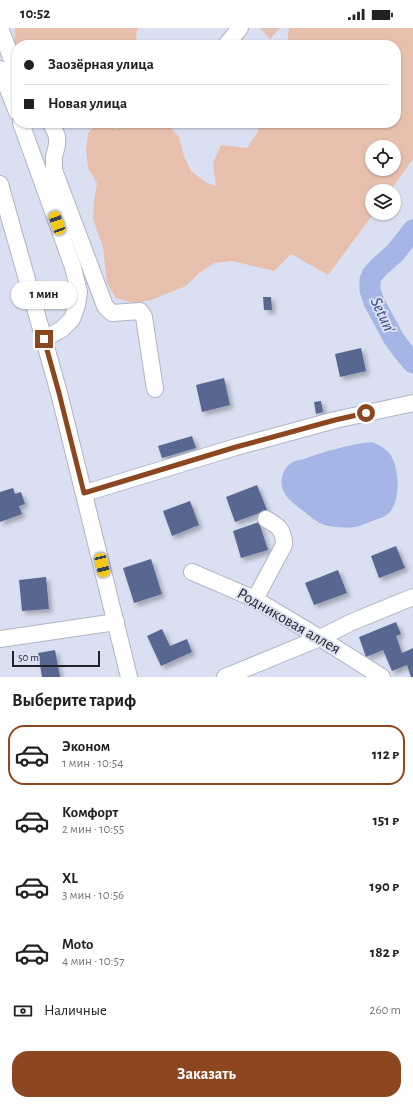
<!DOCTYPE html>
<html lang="ru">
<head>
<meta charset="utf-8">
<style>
  :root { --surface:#fff; --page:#f2f2f2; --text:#202124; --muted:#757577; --line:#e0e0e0; --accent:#8d4720 }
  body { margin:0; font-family:"Alegreya Sans",sans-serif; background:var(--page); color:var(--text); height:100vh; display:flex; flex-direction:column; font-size:15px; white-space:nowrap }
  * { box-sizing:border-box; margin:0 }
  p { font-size:13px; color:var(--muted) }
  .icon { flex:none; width:22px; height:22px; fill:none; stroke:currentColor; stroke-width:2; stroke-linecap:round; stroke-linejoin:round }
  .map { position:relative; height:649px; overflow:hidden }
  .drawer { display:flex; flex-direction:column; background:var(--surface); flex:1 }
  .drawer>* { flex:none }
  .guide { position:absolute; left:12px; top:12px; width:389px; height:88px; border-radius:16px; box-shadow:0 1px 3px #0004; display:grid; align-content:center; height:88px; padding:0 12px; background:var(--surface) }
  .controls { position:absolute; left:365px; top:112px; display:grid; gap:8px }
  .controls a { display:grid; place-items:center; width:36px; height:36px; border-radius:50%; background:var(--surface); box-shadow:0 1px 3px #0004; font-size:20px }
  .scale { position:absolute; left:12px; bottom:10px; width:88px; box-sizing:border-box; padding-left:4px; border:2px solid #202228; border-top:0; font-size:11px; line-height:14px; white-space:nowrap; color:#202228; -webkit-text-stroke:3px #dae0f1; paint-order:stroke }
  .end { position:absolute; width:18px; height:18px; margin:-9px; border:5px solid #8d4720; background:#fff; box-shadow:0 0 0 2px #fff }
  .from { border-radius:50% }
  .bubble { position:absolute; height:28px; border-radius:14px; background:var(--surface); box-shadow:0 1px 3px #0004; font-size:13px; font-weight:700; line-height:28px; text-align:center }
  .car { position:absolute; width:12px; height:24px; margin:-12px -6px; border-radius:5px; box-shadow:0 0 3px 1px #0007; background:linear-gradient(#f5c518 24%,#345 0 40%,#f5c518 0 76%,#345 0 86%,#f5c518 0) }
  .guide b { display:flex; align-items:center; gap:14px; height:38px; font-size:15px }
  .guide b+b { border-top:1px solid var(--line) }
  .guide i { width:10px; height:10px; background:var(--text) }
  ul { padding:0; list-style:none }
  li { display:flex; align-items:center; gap:12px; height:60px; margin:0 8px 6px; padding:0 4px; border:2px solid transparent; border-radius:16px }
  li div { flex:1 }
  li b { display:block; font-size:15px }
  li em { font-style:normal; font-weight:700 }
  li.selected { border-color:var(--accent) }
  li>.icon { width:36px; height:36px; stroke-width:1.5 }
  h2 { padding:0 12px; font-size:18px; line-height:48px }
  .pay { display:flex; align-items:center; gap:10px; height:44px; padding:0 12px; font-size:15px }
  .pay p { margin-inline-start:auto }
  .button { display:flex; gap:8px; margin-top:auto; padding:8px 12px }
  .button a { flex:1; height:46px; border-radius:16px; background:var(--accent); color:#fff; font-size:16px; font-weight:700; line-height:46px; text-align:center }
  .status { display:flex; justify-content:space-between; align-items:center; height:28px; padding:0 20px; background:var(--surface); direction:ltr }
  .status svg { height:11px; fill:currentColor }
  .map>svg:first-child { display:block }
  .green { fill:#e7c0ad; fill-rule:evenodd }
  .water { fill:#a5b5e6 }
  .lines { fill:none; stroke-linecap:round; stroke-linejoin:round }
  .river { stroke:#a5b5e6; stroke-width:21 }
  .building { fill:#596692; filter:url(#shadow) }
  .minor-casing { stroke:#afb4c4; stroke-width:18 }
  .minor { stroke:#fff; stroke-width:16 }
  .route { stroke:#8d4720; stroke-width:5 }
  .labels { text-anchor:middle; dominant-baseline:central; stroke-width:4; stroke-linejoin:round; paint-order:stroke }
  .street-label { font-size:16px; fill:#202228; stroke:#dae0f1 }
  .water-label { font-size:17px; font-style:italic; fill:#394885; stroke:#dae0f1 }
</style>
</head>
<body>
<div class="status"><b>10:52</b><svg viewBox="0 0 49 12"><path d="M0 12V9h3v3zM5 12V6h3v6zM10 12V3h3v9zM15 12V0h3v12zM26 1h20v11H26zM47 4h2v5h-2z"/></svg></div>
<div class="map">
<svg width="413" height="649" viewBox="0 0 413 649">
  <defs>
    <filter id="shadow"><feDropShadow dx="3.5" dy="3.5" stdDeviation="2" flood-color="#0004"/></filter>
  </defs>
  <rect width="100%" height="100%" fill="#dae0f1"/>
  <!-- green -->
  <g class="green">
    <polygon points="15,0 139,0 137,2 136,14 137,17 17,17 17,25 14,16"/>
    <polygon points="260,0 280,0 270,11"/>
    <path d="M289 0H413V131L390 163H372V185H374L328 247 291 226 274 243 232 233 215 235 199 245 186 258 151 272 133 275 116 270 107 255 103 219 93 191 94 173 97 155 88 140 86 122 88 105 98 95H105L116 101 139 95H164L167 96 179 109 184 128 191 143 207 155 216 158 213 135 221 117 247 120 259 102 256 95H396V17H287ZM372 119H394V141H372Z"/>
  </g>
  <!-- water -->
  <path class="water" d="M371 414C378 416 385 420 389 425 400 438 401 473 389 485 385 489 380 490 375 492 369 494 362 498 355 499 345 500 332 500 322 496 315 493 309 487 302 482 290 473 277 463 283 446 284 442 286 439 290 436 293 433 299 432 304 431 325 423 348 417 371 414Z"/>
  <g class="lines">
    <!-- river -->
    <polyline class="river" points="413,202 395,225 379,239 372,247 370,252 370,262 374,274 394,311 403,323 413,335"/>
  </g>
  <!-- building -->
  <g class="building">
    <polygon points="263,269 271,269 272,282 264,282"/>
    <polygon points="361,320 366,343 340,349 335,326"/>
    <polygon points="224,350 230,377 202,384 196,357"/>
    <polygon points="321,373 323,384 316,386 314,374"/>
    <polygon points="192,408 196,420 162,430 158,418"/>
    <polygon points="257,457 267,482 235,494 226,469"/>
    <polygon points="13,460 15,466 21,464 25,476 19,478 22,486 0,494 0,464"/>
    <polygon points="190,473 199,497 172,508 163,483"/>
    <polygon points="259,494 268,522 241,530 233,503"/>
    <polygon points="396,518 405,540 379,550 371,528"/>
    <polygon points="151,531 162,566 134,575 123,540"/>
    <polygon points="338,542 347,565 314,577 305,555"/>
    <polygon points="46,549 49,581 22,583 19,552"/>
    <polygon points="396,594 401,606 396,608 402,625 413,620 413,649 411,649 407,637 392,643 383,622 366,629 359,609"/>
    <polygon points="162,601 170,618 187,611 192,624 161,638 147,608"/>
    <polygon points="55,622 60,649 42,649 38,625"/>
  </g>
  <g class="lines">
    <!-- minor casing -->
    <g class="minor-casing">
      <g id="minor">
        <polyline points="0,0 17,45"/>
        <polyline points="226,17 240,0"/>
        <polyline points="0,41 17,84"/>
        <polyline points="21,95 73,239 79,264 77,277 72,291 62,301 44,311"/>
        <polyline points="51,95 57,108 57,117 54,129 54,142 105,278 112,285 140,283 144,289 155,361"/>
        <polyline points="0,156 59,365 129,649"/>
        <polyline points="85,465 236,419 335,392 413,375"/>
        <polyline points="192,544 255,571 320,610 382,649"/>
        <path d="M255 571 284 517C284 501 278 498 266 491"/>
        <polyline points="0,611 116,594"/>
        <polyline points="225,649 320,610 352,594 413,569"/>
      </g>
    </g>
    <!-- minor -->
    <use href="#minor" class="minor"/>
  </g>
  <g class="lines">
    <!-- route -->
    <polyline class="route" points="44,311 59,365 84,465 236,419 335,392 366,385"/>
  </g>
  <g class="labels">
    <!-- street labels -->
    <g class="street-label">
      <text transform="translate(289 593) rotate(30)">Родниковая аллея</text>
    </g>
    <!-- water labels -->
    <g class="water-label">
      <text transform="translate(383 287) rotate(65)">Setun'</text>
    </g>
  </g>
</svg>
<div class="controls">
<a><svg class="icon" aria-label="locate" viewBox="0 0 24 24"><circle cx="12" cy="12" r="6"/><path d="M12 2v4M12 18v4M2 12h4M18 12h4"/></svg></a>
<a><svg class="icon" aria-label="layers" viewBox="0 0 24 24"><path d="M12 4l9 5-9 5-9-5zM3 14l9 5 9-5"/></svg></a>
</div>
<div class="scale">50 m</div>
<i class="end from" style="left:366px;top:385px"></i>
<i class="end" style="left:44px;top:311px"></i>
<div class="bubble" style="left:11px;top:253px;width:66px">1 мин</div>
<i class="car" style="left:57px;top:195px;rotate:340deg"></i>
<i class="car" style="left:102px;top:537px;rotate:166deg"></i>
<div class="guide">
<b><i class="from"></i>Заозёрная улица</b>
<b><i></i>Новая улица</b>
</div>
</div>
<section class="drawer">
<h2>Выберите тариф</h2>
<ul>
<li class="selected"><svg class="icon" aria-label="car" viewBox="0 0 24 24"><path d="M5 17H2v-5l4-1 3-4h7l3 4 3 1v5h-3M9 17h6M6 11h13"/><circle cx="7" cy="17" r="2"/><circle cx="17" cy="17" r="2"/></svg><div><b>Эконом</b><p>1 мин · 10:54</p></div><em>112 ₽</em></li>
<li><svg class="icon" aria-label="car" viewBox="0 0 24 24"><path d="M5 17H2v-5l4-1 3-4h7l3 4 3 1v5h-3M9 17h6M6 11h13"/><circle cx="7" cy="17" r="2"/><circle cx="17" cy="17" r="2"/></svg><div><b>Комфорт</b><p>2 мин · 10:55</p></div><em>151 ₽</em></li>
<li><svg class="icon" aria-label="car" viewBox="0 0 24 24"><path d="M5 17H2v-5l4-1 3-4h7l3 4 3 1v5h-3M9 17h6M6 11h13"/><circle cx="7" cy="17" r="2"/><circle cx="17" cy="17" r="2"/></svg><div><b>XL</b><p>3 мин · 10:56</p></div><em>190 ₽</em></li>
<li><svg class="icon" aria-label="car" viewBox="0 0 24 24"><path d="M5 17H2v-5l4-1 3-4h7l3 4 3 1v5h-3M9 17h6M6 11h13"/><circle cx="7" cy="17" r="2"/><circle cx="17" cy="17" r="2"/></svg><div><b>Moto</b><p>4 мин · 10:57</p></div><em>182 ₽</em></li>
</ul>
<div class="pay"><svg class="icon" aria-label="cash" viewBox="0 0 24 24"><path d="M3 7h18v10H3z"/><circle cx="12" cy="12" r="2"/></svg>Наличные<p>260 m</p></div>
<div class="button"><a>Заказать</a></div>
</section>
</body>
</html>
